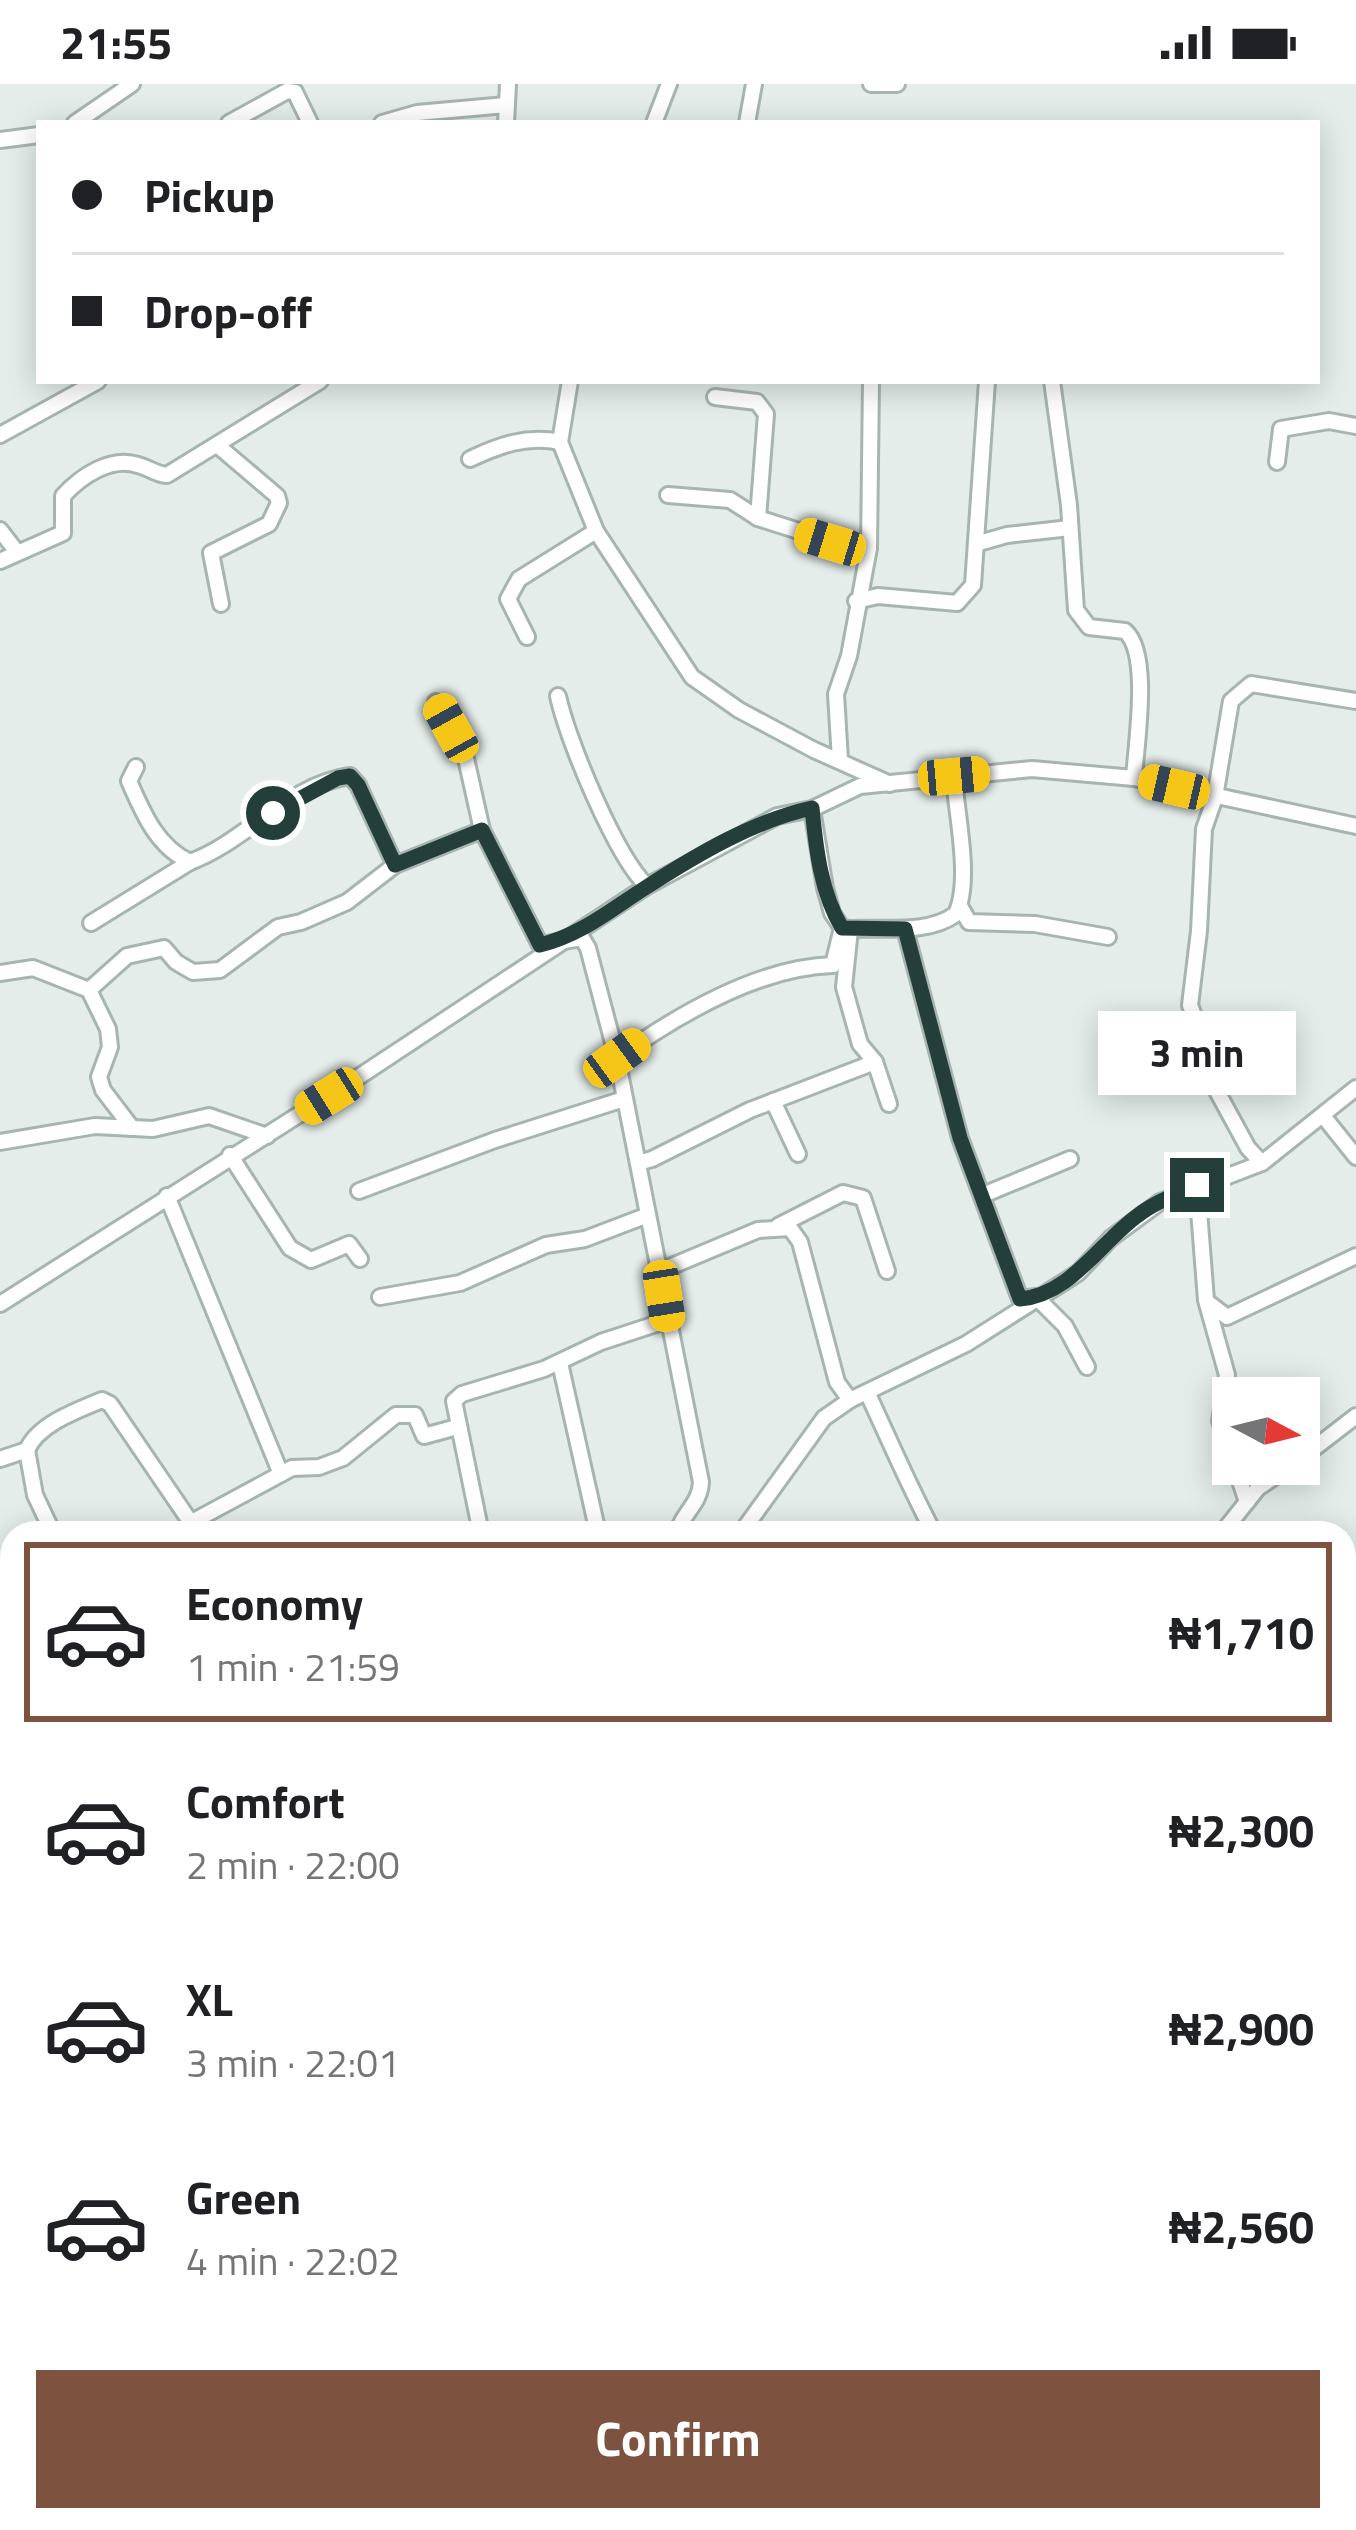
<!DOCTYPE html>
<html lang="en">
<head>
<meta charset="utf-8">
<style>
  :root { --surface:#fff; --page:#f2f2f2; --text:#202124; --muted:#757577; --line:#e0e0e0; --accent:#7d523f }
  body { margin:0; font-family:"Titillium Web",sans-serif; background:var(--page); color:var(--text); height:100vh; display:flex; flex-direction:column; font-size:45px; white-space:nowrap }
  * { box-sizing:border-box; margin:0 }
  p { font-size:39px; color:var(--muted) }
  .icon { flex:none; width:66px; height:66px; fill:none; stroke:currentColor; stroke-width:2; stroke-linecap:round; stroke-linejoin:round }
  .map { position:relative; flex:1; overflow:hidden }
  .side { position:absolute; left:0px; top:1437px; width:1356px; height:1011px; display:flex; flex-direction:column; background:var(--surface); border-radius:36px 36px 0 0; box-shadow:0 6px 30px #0003 }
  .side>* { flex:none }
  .guide { position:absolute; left:36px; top:36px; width:1284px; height:264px; border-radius:0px; box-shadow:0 6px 30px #0003; display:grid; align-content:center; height:264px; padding:0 36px; background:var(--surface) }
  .needle { width:78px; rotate:97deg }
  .buttons { position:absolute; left:1212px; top:1293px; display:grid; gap:24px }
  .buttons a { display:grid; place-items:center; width:108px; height:108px; border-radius:0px; background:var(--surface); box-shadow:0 6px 30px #0003; font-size:60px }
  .end { position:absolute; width:54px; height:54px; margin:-27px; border:15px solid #243f39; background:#fff; box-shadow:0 0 0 6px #fff }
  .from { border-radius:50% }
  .bubble { position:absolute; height:84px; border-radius:0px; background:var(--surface); box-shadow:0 6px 30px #0003; font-size:39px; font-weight:700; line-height:84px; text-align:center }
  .car { position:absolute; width:36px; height:72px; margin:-36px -18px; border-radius:15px; box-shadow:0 0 9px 3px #0007; background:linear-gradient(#f5c518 24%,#345 0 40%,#f5c518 0 76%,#345 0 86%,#f5c518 0) }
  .guide b { display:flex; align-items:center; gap:42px; height:114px; font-size:45px }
  .guide b+b { border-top:3px solid var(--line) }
  .guide i { width:30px; height:30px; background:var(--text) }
  ul { padding:21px 0 0; list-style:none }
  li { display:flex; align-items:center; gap:36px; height:180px; margin:0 24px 18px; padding:0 12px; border:6px solid transparent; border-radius:0px }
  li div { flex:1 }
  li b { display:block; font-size:45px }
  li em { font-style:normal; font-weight:700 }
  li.active { border-color:var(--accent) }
  li>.icon { width:108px; height:108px; stroke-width:1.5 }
  .action { display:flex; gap:24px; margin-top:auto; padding:24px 36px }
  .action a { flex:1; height:138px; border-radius:0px; background:var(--accent); color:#fff; font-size:48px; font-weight:700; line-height:138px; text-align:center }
  .status { display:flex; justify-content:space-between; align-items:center; height:84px; padding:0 60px; background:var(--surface); direction:ltr }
  .status svg { height:33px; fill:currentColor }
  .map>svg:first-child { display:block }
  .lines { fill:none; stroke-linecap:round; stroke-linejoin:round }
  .minor-casing { stroke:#a7b5b1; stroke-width:20 }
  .minor { stroke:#fff; stroke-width:14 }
  .route { stroke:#243f39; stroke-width:15 }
</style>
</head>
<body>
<div class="status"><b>21:55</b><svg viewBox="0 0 49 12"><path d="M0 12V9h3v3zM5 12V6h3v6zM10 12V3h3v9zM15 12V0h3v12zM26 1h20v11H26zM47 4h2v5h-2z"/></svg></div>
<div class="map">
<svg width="1356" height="2446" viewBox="0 0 1356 2446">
  <rect width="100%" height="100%" fill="#e4edea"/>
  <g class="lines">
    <!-- minor casing -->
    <g class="minor-casing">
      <g id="minor">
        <polyline points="871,0 897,0"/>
        <polyline points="75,39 132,0"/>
        <polyline points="229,39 287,7 295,8 310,39"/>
        <polyline points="382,39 417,29 506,21"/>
        <polyline points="506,39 508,0"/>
        <polyline points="654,39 669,0"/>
        <polyline points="747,39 754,0"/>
        <polyline points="0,56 39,51"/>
        <polyline points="570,297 560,358 596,447 692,593 739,626 814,666 890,700"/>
        <path d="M1052 297 1069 421 1076 526 1089 543 1125 547C1151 569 1136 660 1134 694"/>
        <polyline points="715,313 757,318 766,330 758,434"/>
        <polyline points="0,351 98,297"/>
        <polyline points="217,361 277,412 279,419 269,440 211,469 221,520"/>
        <path d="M470 375C500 361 527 351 560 358"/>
        <polyline points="1277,378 1281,345 1329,337 1356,342"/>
        <polyline points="668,411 730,416 758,434 830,457 869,464"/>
        <polyline points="0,446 17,468"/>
        <polyline points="979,459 1007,451 1070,444"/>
        <path d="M0 477 63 449V412C81 392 111 372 138 381 150 384 155 390 167 391L320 297"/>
        <polyline points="856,517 878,512 957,519 973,501 987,297"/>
        <polyline points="527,553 508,515 519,495 596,447"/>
        <path d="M558 612C567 655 616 773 647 802"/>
        <path d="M436 618 465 670 482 746 540 861 582 854 588 864 617 974 701 1398C700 1419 685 1427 678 1446"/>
        <polyline points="840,676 836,610 849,572 869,464 871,297"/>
        <path d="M136 683 129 697C143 729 157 763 190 778 245 758 290 700 350 692L358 701 395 781"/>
        <polyline points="812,725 825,804 832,829 842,844 850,845 844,903 860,960 875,978 889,1020"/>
        <polyline points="960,822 969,838 1035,840 1108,853"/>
        <polyline points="91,839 190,778"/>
        <path d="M850 845C884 843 927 851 956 830 972 795 956 730 954 692"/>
        <polyline points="905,845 960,1054 1020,1215 1036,1213 1065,1242 1087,1283"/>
        <polyline points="0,889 33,884 89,906 108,945 110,963 99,993 103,1006 132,1044"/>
        <polyline points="89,906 127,872 164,864 176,878 193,888 220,886 278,843 301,838 347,818 395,781 482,746"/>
        <path d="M617 974C676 932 759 883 833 881L842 844"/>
        <polyline points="1125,997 1206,987"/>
        <polyline points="773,1017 798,1070"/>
        <polyline points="1324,1033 1356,1073"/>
        <polyline points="0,1058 95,1042 153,1045 209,1032 267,1052"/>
        <polyline points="230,1071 290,1164 311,1176 349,1160 360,1175"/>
        <polyline points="638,1079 652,1075 750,1026 875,978"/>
        <polyline points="1262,1079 1248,1064 1206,987 1201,951 1190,921 1199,847 1204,745 1215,713 1231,617 1251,600 1356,617"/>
        <polyline points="1197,1101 1206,1216 1227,1291 1220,1337 1247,1418"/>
        <polyline points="359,1107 495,1056 624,1015"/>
        <polyline points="983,1111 1070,1075"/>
        <polyline points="167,1112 281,1390"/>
        <polyline points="778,1142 843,1109 863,1114 887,1187"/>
        <polyline points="660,1187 758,1146 790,1144 800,1158 837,1298 850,1316"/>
        <polyline points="380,1213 460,1199 546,1161 585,1155 648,1131"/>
        <polyline points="0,1220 360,992 647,802 777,732 812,725 860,702 1032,685 1134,694 1356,742"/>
        <polyline points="1210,1220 1227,1233 1356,1172"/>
        <polyline points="560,1279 598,1449"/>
        <path d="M867 1308C889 1355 910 1405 934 1449"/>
        <polyline points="27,1366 35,1411 53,1449"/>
        <path d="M0 1375 27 1366C38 1340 78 1326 102 1316L110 1320 198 1449"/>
        <polyline points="1299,1376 1356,1332"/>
        <polyline points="192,1438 292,1384 319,1383 343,1374 396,1331 415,1331 424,1352 457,1343"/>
        <polyline points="481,1449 454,1317 462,1310 544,1285 601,1258 668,1236"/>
        <polyline points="741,1449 824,1334 850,1316 966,1260 1078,1189 1111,1154 1160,1118 1262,1079 1356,1004"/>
        <polyline points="1222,1449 1258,1404 1293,1380"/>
        <polyline points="0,1489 12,1487"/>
        <polyline points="1344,1505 1356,1496"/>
        <polyline points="0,1578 12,1598"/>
        <polyline points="0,1665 12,1662"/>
        <polyline points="0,1685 12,1727"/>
        <polyline points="0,1748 12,1738"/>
        <polyline points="0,1891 12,1882"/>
        <polyline points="244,2436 279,2436"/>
        <polyline points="324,2436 329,2446"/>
        <polyline points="591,2436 596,2446"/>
        <polyline points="971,2436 973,2446"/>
        <polyline points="205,2446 217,2436"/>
      </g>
    </g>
    <!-- minor -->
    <use href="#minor" class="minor"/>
  </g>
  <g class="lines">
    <!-- route -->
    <path class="route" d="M273 729 338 694 350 692 358 701 395 781 482 746 540 861C581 851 610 826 645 804 696 771 753 737 812 724 816 765 821 809 842 844L905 845 960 1054 1020 1215C1070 1211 1099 1160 1137 1132 1155 1118 1177 1110 1197 1101"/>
  </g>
</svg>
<div class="buttons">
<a><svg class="needle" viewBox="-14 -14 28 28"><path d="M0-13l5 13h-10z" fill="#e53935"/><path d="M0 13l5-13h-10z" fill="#757577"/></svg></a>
</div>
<i class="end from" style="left:273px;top:729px"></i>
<i class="end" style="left:1197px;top:1101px"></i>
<div class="bubble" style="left:1098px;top:927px;width:198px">3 min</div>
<i class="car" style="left:830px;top:458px;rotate:287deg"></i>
<i class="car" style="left:451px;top:644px;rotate:331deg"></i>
<i class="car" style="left:954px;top:692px;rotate:85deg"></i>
<i class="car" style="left:1174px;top:703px;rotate:283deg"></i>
<i class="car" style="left:617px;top:974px;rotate:54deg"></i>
<i class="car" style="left:329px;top:1012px;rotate:238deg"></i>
<i class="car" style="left:664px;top:1212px;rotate:171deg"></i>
<div class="guide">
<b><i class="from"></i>Pickup</b>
<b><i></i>Drop-off</b>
</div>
<section class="side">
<ul>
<li class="active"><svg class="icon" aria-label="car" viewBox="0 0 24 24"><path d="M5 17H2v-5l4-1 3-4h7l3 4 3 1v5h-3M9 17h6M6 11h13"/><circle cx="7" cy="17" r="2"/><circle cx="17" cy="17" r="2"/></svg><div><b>Economy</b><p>1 min · 21:59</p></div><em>₦1,710</em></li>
<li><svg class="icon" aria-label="car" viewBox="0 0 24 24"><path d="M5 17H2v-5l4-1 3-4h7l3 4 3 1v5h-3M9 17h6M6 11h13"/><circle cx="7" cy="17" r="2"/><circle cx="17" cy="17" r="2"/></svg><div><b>Comfort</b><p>2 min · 22:00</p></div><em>₦2,300</em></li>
<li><svg class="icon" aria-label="car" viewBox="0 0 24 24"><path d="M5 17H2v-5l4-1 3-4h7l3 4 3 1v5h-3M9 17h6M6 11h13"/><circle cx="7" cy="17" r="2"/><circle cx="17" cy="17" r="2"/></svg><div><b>XL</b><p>3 min · 22:01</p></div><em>₦2,900</em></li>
<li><svg class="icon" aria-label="car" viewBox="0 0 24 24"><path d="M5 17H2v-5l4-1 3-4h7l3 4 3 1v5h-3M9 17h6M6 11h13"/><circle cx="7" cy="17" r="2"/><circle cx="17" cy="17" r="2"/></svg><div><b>Green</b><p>4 min · 22:02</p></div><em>₦2,560</em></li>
</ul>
<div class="action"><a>Confirm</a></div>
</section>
</div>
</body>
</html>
